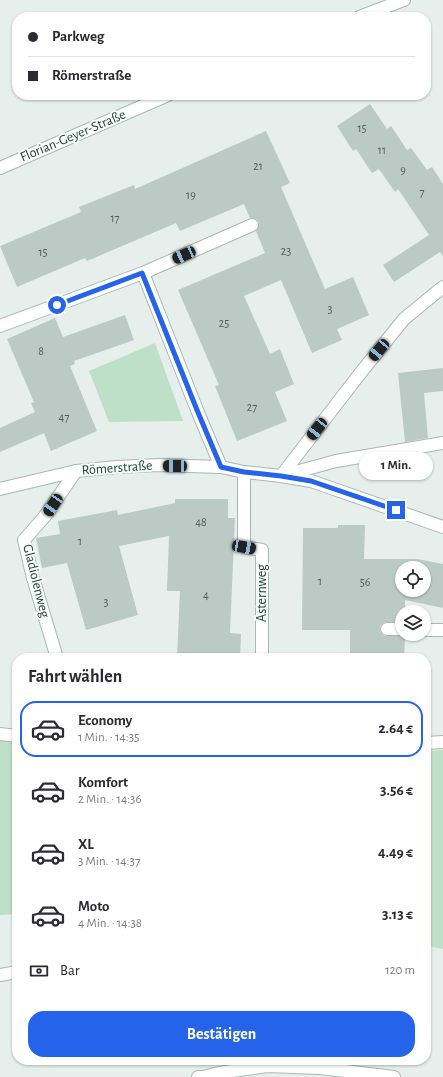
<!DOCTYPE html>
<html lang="de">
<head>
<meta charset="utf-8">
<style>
  :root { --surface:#fff; --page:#f2f2f3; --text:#2b2b33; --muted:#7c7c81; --line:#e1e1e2; --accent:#2563eb }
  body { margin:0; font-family:"Alegreya Sans",sans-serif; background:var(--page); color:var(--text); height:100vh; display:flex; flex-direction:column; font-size:15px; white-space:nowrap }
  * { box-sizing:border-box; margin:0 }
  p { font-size:13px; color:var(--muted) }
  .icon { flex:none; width:22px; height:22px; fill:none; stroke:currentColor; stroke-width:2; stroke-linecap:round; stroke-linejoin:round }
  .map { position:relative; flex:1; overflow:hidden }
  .details { position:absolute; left:12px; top:653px; width:419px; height:412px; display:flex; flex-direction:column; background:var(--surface); border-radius:16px; box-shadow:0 1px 3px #0004 }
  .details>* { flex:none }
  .banner { position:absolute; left:12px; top:12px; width:419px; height:88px; border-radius:16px; box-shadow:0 1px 3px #0004; display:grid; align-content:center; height:88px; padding:0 16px; background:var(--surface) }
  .fabs { position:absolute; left:395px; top:561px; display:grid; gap:8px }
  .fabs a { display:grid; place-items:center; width:36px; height:36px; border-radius:50%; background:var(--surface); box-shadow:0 1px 3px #0004; font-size:20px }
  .end { position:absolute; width:18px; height:18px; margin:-9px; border:5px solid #2563eb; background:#fff; box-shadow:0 0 0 2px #fff }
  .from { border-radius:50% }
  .bubble { position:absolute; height:28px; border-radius:14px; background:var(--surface); box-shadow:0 1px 3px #0004; font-size:13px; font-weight:700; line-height:28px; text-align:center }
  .car { position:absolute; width:12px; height:24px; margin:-12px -6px; border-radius:5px; box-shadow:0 0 3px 1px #0007; background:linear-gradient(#222 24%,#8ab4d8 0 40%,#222 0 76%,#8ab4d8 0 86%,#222 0) }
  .banner b { display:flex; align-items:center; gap:14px; height:38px; font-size:15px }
  .banner b+b { border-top:1px solid var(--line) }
  .banner i { width:10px; height:10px; background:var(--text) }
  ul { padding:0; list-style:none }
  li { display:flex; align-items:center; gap:12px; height:56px; margin:0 8px 6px; padding:0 8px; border:2px solid transparent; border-radius:16px }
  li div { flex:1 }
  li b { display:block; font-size:15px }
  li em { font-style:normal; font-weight:700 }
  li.on { border-color:var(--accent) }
  li>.icon { width:36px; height:36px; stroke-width:1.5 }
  h2 { padding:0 16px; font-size:18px; line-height:48px }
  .pay { display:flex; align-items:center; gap:10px; height:44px; padding:0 16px; font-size:15px }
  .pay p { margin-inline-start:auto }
  .primary-button { display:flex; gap:8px; margin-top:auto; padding:8px 16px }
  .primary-button a { flex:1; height:46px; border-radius:16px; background:var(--accent); color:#fff; font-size:16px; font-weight:700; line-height:46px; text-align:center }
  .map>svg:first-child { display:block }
  .green { fill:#bfe0c8 }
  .building { fill:#bbcac4; fill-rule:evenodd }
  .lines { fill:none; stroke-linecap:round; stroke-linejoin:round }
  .lane-casing { stroke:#a8b8b2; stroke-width:14 }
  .street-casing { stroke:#a8b8b2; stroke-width:14 }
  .secondary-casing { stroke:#a4bbb3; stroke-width:14 }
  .lane { stroke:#fff; stroke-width:12 }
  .street { stroke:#fff; stroke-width:12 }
  .secondary { stroke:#fff; stroke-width:12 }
  .route { stroke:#2563eb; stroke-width:5 }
  .labels { text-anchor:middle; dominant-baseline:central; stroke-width:4; stroke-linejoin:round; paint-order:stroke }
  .number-label { font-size:12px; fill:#4a645c }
  .street-label { font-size:14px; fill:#24423a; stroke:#f7fbf9 }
</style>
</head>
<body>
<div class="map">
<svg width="443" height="1077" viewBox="0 0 443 1077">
  <rect width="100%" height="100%" fill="#e6efeb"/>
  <!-- green -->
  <g class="green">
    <polygon points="155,343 183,421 109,422 89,371"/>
    <polygon points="0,737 17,739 17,914 0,915"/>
    <polygon points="443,750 443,949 426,946 426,751"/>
  </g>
  <!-- building -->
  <g class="building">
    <polygon points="370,104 387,129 391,126 407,150 411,148 427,170 432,167 443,184 443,256 440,252 394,282 383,265 429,235 398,189 395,192 379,169 372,173 356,149 353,151 337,126"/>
    <polygon points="266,131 290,183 281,187 325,289 353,277 369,315 337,329 342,340 312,353 281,280 244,296 270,354 280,349 294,384 275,392 287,421 237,441 215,386 219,385 178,290 265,253 256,231 259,226 259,222 256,219 250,218 244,204 180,231 176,223 87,261 85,258 17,287 0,246 81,212 79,207 134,185 135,189"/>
    <polygon points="125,315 134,340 74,361 75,364 70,366 97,431 51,451 44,433 0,452 0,428 35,412 31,403 34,402 7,339 55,318 63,337"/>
    <polygon points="443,368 443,391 424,393 428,438 405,442 398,373"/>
    <polygon points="175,499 228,499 228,518 235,518 230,633 241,634 240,658 177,658 180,591 167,591 169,536 119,546 138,615 86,630 67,563 42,568 36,538 60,534 58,521 117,510 118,515 175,503"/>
    <path d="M338 525H365L364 559H417L443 564V608L405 600V612H402V622H387L383 623 380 626V632L384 636H405L404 658H350V630H302L303 528H338ZM402 568H424V590H402Z"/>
  </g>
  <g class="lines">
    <!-- lane casing -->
    <g class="lane-casing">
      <g id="lane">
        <polyline points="143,273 252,225"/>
        <polyline points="0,326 143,273 197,410 221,467"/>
        <polyline points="244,472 244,547 262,550 262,658"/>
        <polyline points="281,476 336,461 443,443"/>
        <polyline points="387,629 402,629"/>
        <polyline points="424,630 443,630"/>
        <polyline points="57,658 33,578 24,540 45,516 76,471"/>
        <polyline points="0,734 17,736"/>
        <polyline points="426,743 443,742"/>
        <polyline points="0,975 17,972"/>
      </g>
    </g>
    <!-- street casing -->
    <g class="street-casing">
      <g id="street">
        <polyline points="281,476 362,371 404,319 443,287"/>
        <polyline points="0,489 76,471 117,467 159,465 221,467 244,472 281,476 311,481 443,527"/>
        <polyline points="203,1077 219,1073 267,1066 320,1068 394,1077"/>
      </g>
    </g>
    <!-- secondary casing -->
    <g class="secondary-casing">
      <g id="secondary">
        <polyline points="359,17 404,0"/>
        <polyline points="0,168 168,95"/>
        <polyline points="198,1077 203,1077"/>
      </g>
    </g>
    <!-- lane -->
    <use href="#lane" class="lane"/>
    <!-- street -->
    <use href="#street" class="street"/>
    <!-- secondary -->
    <use href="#secondary" class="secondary"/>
  </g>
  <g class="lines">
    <!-- route -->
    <polyline class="route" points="57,305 142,273 197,410 221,467 244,472 281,476 311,481 396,510"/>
  </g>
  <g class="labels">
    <!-- number labels -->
    <g class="number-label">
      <text x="362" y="128">15</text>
      <text x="382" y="150">11</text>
      <text x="258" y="166">21</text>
      <text x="403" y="170">9</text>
      <text x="422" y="192">7</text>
      <text x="191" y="195">19</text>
      <text x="115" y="218">17</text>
      <text x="286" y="251">23</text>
      <text x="43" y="252">15</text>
      <text x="330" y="309">3</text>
      <text x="224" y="323">25</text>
      <text x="41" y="351">8</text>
      <text x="252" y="407">27</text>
      <text x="64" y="417">47</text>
      <text x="201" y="522">48</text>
      <text x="80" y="541">1</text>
      <text x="320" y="581">1</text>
      <text x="365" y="582">56</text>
      <text x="206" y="595">4</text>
      <text x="106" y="602">3</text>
    </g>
    <!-- street labels -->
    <g class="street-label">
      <text transform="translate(73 136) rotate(-23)">Florian-Geyer-Straße</text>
      <text transform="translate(117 468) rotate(-4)">Römerstraße</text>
      <text transform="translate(36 581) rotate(76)">Gladiolenweg</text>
      <text transform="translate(262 593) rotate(-90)">Asternweg</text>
    </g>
  </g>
</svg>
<div class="fabs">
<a><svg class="icon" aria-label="locate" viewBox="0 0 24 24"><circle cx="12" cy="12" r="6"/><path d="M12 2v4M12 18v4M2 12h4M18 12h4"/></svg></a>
<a><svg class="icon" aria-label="layers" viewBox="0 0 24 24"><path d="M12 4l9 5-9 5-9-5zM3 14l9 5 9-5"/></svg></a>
</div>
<i class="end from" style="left:57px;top:305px"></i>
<i class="end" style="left:396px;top:510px"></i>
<div class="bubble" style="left:359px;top:452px;width:74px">1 Min.</div>
<i class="car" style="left:184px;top:255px;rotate:246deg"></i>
<i class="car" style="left:379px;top:350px;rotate:220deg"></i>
<i class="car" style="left:317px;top:429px;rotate:218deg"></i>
<i class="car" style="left:175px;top:466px;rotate:271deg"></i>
<i class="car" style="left:53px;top:505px;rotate:214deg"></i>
<i class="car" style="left:244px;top:547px;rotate:100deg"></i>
<div class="banner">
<b><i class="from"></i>Parkweg</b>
<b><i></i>Römerstraße</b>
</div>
<section class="details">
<h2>Fahrt wählen</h2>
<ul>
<li class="on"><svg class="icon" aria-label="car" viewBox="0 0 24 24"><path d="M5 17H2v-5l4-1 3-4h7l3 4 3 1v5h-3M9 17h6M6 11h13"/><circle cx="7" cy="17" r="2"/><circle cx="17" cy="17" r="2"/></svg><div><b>Economy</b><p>1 Min. · 14:35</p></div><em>2.64 €</em></li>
<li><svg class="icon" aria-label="car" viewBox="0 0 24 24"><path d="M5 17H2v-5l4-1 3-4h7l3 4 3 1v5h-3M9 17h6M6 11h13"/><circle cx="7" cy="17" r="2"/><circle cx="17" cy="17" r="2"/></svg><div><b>Komfort</b><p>2 Min. · 14:36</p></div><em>3.56 €</em></li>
<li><svg class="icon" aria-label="car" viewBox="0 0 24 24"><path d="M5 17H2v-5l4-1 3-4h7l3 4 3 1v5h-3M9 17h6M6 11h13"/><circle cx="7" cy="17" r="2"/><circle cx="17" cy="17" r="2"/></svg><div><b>XL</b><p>3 Min. · 14:37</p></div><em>4.49 €</em></li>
<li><svg class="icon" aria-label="car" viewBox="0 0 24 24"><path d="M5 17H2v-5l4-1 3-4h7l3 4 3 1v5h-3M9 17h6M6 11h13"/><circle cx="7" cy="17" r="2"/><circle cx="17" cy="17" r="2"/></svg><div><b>Moto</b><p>4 Min. · 14:38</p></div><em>3.13 €</em></li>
</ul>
<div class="pay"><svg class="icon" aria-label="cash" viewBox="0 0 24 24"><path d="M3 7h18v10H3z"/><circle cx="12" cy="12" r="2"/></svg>Bar<p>120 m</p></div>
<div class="primary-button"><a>Bestätigen</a></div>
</section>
</div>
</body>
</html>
